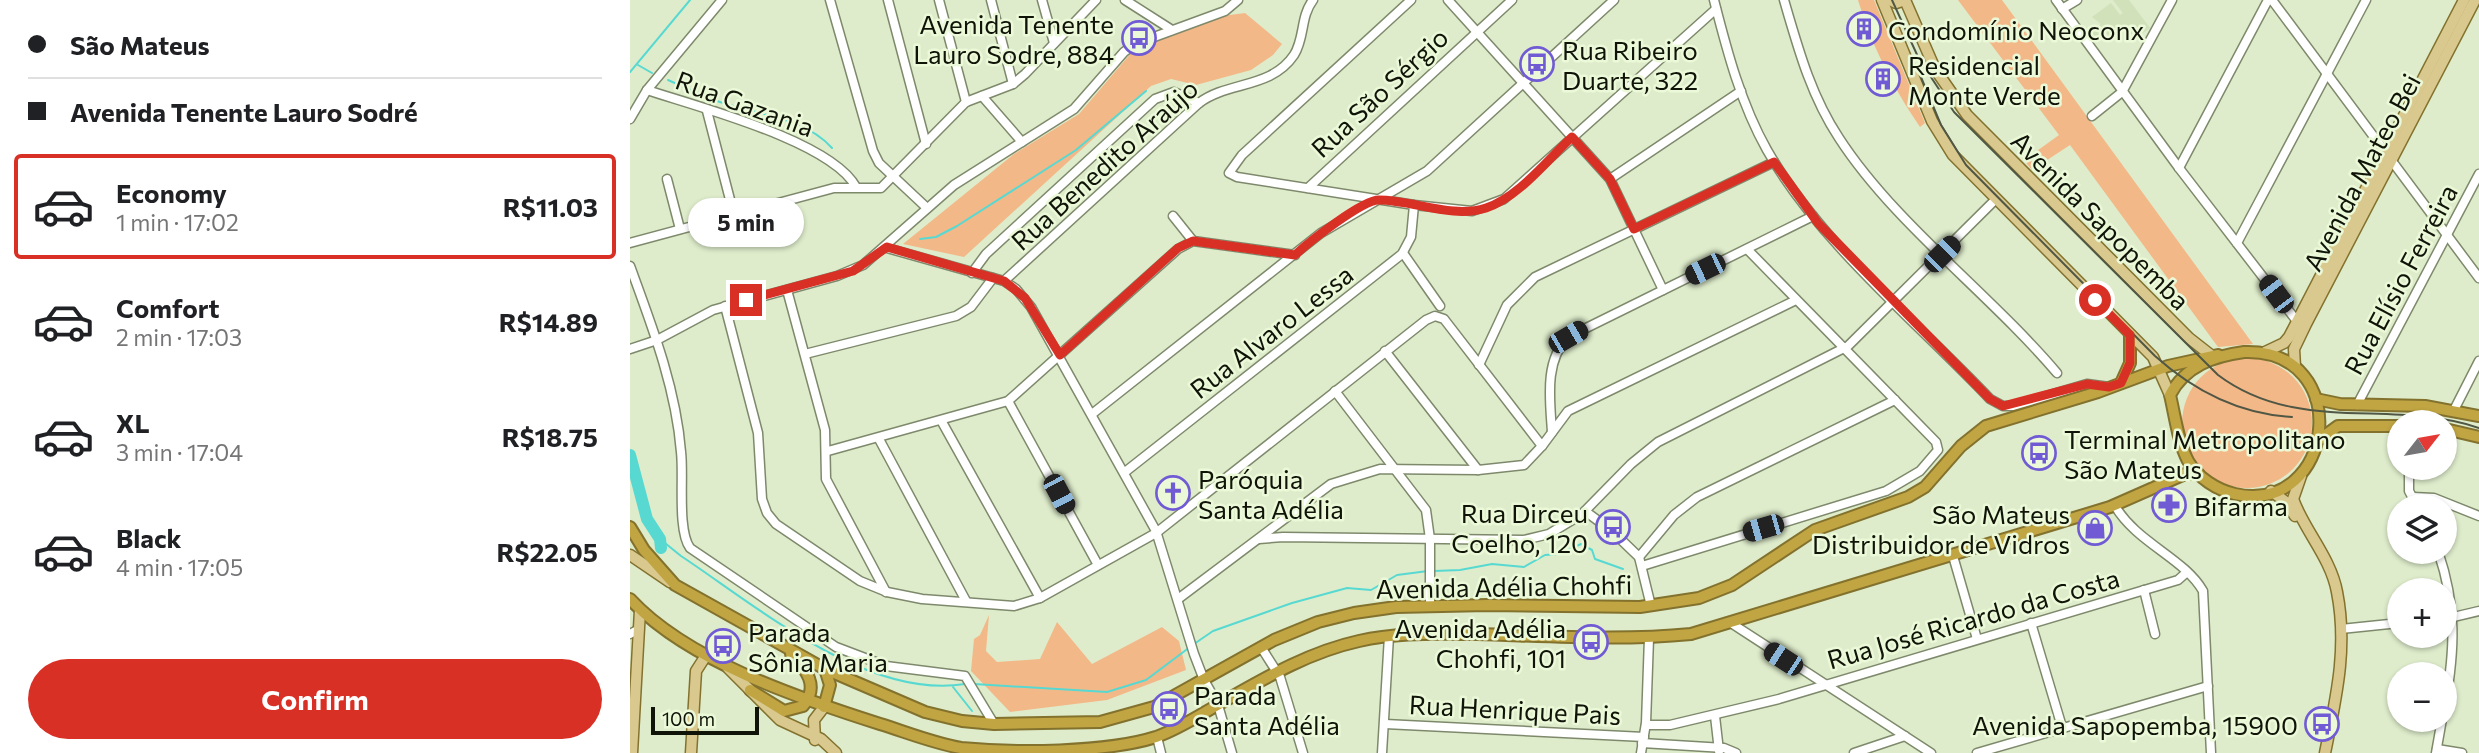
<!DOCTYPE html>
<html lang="en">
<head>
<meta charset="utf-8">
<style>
  :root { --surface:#fff; --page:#f6f6f6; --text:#202124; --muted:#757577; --line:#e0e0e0; --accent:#d93025 }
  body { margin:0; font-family:Commissioner,sans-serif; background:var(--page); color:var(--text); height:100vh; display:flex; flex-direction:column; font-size:26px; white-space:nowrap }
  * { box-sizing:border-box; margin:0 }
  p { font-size:23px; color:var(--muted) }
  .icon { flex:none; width:38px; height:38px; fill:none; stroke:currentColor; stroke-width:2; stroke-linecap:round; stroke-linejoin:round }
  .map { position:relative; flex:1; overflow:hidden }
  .panel { display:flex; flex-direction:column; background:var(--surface); width:630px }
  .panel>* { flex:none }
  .guide { display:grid; align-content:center; height:154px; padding:0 28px; background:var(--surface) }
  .needle { width:46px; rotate:59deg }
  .buttons { position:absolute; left:1757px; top:410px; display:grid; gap:14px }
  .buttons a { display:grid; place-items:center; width:70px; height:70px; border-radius:50%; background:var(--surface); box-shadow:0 2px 5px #0004; font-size:35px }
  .scale { position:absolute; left:21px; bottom:18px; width:108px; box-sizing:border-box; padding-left:7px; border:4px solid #0f1308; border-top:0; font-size:19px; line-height:24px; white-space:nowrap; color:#0f1308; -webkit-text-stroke:5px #ebf9d8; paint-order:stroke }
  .end { position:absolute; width:32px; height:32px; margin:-16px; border:9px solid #d93025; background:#fff; box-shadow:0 0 0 4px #fff }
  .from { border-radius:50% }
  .bubble { position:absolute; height:49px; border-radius:24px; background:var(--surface); box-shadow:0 2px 5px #0004; font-size:23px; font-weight:700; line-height:49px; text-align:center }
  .car { position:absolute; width:21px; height:42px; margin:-21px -10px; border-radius:9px; box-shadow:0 0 5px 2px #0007; background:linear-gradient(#222 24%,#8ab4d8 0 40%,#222 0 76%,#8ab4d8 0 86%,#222 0) }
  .guide b { display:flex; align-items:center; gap:24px; height:66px; font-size:26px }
  .guide b+b { border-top:2px solid var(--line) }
  .guide i { width:18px; height:18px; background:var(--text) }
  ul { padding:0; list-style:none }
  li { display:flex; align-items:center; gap:21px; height:105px; margin:0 14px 10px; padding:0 14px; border:4px solid transparent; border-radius:7px }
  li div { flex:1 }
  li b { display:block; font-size:26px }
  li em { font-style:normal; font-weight:700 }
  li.selected { border-color:var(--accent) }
  li>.icon { width:63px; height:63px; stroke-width:1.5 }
  .action { display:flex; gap:14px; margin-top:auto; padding:14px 28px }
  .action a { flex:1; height:80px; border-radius:42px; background:var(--accent); color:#fff; font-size:28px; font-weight:700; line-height:80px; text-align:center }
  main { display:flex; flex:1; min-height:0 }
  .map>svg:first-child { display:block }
  .built { fill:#d1e1b9 }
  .green { fill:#f3b888 }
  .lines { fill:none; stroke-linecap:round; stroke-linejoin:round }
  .stream { stroke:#57d9d2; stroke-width:2 }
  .river { stroke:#57d9d2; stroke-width:12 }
  .minor-casing { stroke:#7e896c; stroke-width:11 }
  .major-casing { stroke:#83722e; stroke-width:13 }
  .highway-casing { stroke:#83722e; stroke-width:14 }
  .minor { stroke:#fff; stroke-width:8 }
  .major { stroke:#dac98e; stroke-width:10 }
  .highway { stroke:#c1a542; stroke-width:10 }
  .rail { stroke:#505745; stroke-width:2 }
  .route { stroke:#d93025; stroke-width:9 }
  .labels { text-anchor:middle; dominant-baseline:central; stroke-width:5; stroke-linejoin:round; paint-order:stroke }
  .poi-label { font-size:26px; fill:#0f1308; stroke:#ebf9d8; text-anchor:start }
  .street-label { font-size:26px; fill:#0f1308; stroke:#ebf9d8 }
</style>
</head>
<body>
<main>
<section class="panel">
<div class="guide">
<b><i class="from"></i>São Mateus</b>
<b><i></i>Avenida Tenente Lauro Sodré</b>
</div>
<ul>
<li class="selected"><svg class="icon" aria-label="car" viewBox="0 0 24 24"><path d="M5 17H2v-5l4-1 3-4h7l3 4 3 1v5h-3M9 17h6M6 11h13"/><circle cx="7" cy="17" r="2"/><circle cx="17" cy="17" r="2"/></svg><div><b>Economy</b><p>1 min · 17:02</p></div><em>R$11.03</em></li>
<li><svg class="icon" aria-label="car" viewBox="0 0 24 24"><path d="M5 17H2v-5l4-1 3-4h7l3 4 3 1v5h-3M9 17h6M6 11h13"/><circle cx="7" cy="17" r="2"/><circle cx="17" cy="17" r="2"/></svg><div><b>Comfort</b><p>2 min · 17:03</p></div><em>R$14.89</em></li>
<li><svg class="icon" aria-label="car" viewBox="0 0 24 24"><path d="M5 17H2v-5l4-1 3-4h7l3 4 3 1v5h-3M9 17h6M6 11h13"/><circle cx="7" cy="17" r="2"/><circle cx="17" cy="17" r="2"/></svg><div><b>XL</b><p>3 min · 17:04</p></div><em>R$18.75</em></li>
<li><svg class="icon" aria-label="car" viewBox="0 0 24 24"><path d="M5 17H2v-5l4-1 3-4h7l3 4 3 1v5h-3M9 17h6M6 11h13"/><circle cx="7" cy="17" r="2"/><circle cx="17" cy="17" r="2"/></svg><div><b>Black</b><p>4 min · 17:05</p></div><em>R$22.05</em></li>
</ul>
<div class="action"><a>Confirm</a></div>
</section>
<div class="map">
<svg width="1849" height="753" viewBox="0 0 1849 753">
  <rect width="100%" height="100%" fill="#deeccb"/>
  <!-- built -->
  <polygon class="built" points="1483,0 1499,0 1520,28 1510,35 1501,24 1498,26 1503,33 1498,36 1494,30 1480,41 1476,31 1463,40 1458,34 1471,24 1462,17 1481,3 1490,15 1493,13"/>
  <!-- green -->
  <g class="green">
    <path d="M1228 0H1244L1295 123 1290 127C1262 86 1243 48 1228 0Z"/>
    <polygon points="1328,0 1372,0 1623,344 1588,347 1440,145 1402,170 1392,158 1397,158 1429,135"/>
    <polygon points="615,13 652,44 643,55 621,70 566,85 541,79 521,86 334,257 273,244 384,154 449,114 502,52 533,34 577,18"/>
    <circle cx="1617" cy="423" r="65"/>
    <polygon points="359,615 356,651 367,662 410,659 427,622 462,664 532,627 549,641 556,670 477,700 380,712 341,671 344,639 350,635"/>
  </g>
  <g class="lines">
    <!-- stream -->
    <g class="stream">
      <polyline points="8,65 22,73"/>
      <polyline points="0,72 60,0"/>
      <path d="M38 80C56 88 74 97 93 103 130 115 175 118 202 148"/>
      <polyline points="290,239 306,237 327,226 446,150 516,91"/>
      <path d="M30 539 51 556C128 607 237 700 335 684"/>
      <polyline points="804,571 830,570 862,564 894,567 915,555 929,554 951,544 962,550 965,559 993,569"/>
      <polyline points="564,644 583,631 662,603 717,588 741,590 767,575 798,571"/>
      <polyline points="344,684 477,692 516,680 560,647"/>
      <polyline points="323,687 342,711"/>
    </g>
    <!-- river -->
    <polyline class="river" points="0,455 17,519 30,539 31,548"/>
    <!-- minor casing -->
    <g class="minor-casing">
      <g id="minor">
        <polyline points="200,0 243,151 249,163 297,208"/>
        <polyline points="258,0 296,144"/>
        <polyline points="309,0 336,102"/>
        <polyline points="361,0 383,84"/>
        <polyline points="412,0 424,43"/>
        <polyline points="495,0 542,30"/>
        <polyline points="781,0 612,155 599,173 607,177 784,205 842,211 874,199 1086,9"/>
        <polyline points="818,0 980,179 1033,290"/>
        <path d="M1084 0C1097 51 1111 104 1137 150 1190 243 1287 322 1360 399L1373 406H1383L1457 384 1479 387"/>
        <path d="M1154 0C1168 48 1181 96 1209 138 1264 223 1360 294 1427 373"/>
        <polyline points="1426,0 1549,168 1666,320"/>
        <polyline points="1642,0 1849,278"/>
        <polyline points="1432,9 1447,0"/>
        <path d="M17 90C68 107 201 141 226 187"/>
        <polyline points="352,96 392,142"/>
        <polyline points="77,111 104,215"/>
        <polyline points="1462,116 1492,92 1542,0"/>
        <polyline points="0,119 17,90 92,0"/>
        <polyline points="1549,168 1638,0"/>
        <polyline points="37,179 50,229"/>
        <polyline points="980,179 1111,91"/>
        <polyline points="678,188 882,0"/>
        <polyline points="543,216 563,241"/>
        <polyline points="0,243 204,188 251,188 336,102 383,84 395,74 466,0"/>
        <polyline points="1607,243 1736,0"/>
        <polyline points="257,248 374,281 386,289 401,307 526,531 564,654 574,680 588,705 602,753"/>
        <polyline points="773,253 810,306"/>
        <path d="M0 266C22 326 46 388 51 452 54 476 47 530 60 548L206 647 256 666 335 676 364 724"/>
        <polyline points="342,273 356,254 525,99 544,92 569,103"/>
        <path d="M374 281 569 103C598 81 641 89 664 55 675 38 670 17 683 0"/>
        <polyline points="157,290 195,430 196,479 256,592"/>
        <polyline points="95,306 128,433 132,499 137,513 146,524 230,581 257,592 292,599 384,606 410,598 526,533 796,320 805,316 814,319 912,446"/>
        <polyline points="0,349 27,340 83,310 207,276 233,265 324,185 444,109 494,52 505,44 595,11 608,0"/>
        <polyline points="755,351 848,470"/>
        <polyline points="175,354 326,316 341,307 363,278"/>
        <polyline points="849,365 877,305 905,277 1144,162"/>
        <polyline points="705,391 796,510 800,539 800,606"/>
        <polyline points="378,401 468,565"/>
        <polyline points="1727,405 1849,174"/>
        <polyline points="1824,410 1849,361"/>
        <polyline points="462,414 691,233 797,171 984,0"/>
        <polyline points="312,422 410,598"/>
        <path d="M922 432C920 400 914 361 938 337L1183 216"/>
        <polyline points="249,439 336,601"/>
        <polyline points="198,451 378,401 548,249 563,241 665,255"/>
        <polyline points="1779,467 1779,491 1787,506"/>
        <polyline points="495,472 772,254 781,237 784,205"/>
        <polyline points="1783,497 1804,498 1849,516"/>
        <path d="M1485 506C1507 543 1554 558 1573 591L1581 753"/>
        <polyline points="955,511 982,531 1009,557 1021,606"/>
        <polyline points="629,539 653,537 894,540 919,534 952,514 1001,464 1028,442 1218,346 1365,200"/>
        <path d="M1808 551C1827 607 1825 649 1815 706"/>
        <polyline points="1323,556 1347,639"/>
        <polyline points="1009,557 1044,515 1067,497 1265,400"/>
        <polyline points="1012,566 1256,491 1290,471 1308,450 1306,442 1117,249"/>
        <polyline points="1514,590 1525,634"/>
        <polyline points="548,599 701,484 750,469 848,470 894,465 912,446 938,411 1166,300"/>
        <polyline points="1815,619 1849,611"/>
        <polyline points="1101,623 1301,753"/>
        <polyline points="1401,623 1432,727"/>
        <polyline points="1711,629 1769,623"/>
        <polyline points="0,634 9,629"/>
        <polyline points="631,647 650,677 673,753"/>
        <polyline points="1085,716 1089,751"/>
        <polyline points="755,724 1014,737"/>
        <polyline points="1016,725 1040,725 1149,699 1548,580 1557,572"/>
        <polyline points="527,737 531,753"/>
        <polyline points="1012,743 1094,748 1106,753"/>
        <polyline points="1807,749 1832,753"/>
        <polyline points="752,753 759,636"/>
        <polyline points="1011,753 1016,723 1019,638"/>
        <polyline points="1224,753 1275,736"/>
        <polyline points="1347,753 1578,686"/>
        <polyline points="1806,753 1812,719"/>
      </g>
    </g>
    <!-- major casing -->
    <g class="major-casing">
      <g id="major">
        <polyline points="1252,0 1302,121 1323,155 1523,357 1540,395"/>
        <polyline points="1260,0 1266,3 1275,0"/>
        <polyline points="1275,0 1305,69 1337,115 1559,338 1582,356"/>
        <polyline points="1635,352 1654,343 1659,337 1834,0"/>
        <polyline points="1665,367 1664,349 1676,324 1845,0"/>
        <path d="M1671 476 1663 499C1674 530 1701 558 1707 592 1718 648 1706 698 1695 753"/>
        <polyline points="1641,491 1656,502 1665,516"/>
        <polyline points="0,555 40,582"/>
        <polyline points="98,668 150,720 191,739 206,753"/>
        <polyline points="185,740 184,720 194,707"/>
        <polyline points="2,753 10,610"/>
        <polyline points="61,753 66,671 77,654"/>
      </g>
    </g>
    <!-- highway casing -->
    <g class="highway-casing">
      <g id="highway">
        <path d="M1614 352C1725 348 1706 516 1605 494 1587 490 1568 478 1558 461 1548 442 1545 416 1540 395 1555 366 1584 356 1614 352Z"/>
        <polyline points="1491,383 1500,363 1500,335"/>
        <polyline points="1686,399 1710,404 1795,406 1849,416"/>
        <polyline points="1815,429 1849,437"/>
        <polyline points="1690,439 1708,426 1769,426"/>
        <polyline points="0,527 14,550 45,585 195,669 295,712 332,721 364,724 470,722 524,707 644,640 688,622 724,613 766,607 858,605 1010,607 1069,598 1102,585 1185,530 1278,497 1295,487 1331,446 1356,426 1468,392 1538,366 1588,355"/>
        <path d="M0 599C57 661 171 699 250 724 276 732 303 743 331 748 384 753 476 753 526 737 549 729 570 715 591 703 635 678 679 652 729 641 768 632 807 634 847 634 918 636 990 641 1061 634L1480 507 1555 474 1568 473"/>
        <path d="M120 690 154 711 173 706C190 686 176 669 161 654"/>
        <polyline points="194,707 200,685 195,669"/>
      </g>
    </g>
    <!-- minor -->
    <use href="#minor" class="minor"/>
    <!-- major -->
    <use href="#major" class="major"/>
    <!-- highway -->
    <use href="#highway" class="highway"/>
    <!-- rail -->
    <g class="rail">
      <path d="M1262 0 1289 59 1324 112 1588 375C1668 435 1760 398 1849 428"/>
      <path d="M1288 70 1311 125 1336 165 1525 356C1563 390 1609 414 1662 417"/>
    </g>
  </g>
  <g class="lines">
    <!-- route -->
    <path class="route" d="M116 300 223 271 257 247 374 281 395 298 430 355 548 248 563 241 665 255C679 242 732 200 749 200 783 200 822 219 856 208 889 197 917 160 942 137L980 179 1004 229 1144 162 1188 223 1360 399 1373 406 1457 384 1479 387 1491 383 1500 363V335L1465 300"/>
  </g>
  <!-- icons -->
  <defs>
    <g id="building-ring" transform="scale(1.75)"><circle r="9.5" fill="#ebf9d8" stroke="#715bd5" stroke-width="1.5"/><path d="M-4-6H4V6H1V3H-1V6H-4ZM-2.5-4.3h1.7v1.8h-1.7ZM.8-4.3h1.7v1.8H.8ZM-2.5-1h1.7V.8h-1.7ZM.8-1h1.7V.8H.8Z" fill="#715bd5"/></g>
    <g id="bus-ring" transform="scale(1.75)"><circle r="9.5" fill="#ebf9d8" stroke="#715bd5" stroke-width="1.5"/><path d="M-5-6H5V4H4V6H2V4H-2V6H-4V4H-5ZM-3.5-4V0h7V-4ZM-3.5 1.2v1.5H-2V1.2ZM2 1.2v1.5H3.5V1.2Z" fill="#715bd5"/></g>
    <g id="church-ring" transform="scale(1.75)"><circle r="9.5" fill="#ebf9d8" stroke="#715bd5" stroke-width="1.5"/><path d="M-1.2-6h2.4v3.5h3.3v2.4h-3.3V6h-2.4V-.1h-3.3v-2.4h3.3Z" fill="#715bd5"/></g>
    <g id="pharmacy-ring" transform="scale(1.75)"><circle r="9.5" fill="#ebf9d8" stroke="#715bd5" stroke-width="1.5"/><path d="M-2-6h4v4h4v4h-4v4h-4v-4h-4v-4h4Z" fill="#715bd5"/></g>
    <g id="shop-ring" transform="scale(1.75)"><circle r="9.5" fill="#ebf9d8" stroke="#715bd5" stroke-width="1.5"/><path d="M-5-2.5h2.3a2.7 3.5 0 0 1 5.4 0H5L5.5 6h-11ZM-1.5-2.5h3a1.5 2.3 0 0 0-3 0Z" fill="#715bd5"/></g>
  </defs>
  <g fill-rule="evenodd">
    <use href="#building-ring" x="1234" y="29"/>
    <use href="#bus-ring" x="509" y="38"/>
    <use href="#bus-ring" x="907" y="64"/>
    <use href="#building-ring" x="1253" y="79"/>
    <use href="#bus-ring" x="1409" y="453"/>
    <use href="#church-ring" x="543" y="493"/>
    <use href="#pharmacy-ring" x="1539" y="505"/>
    <use href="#bus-ring" x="983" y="527"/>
    <use href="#shop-ring" x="1465" y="528"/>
    <use href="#bus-ring" x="961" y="642"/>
    <use href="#bus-ring" x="93" y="646"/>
    <use href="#bus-ring" x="539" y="709"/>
    <use href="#bus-ring" x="1692" y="724"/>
  </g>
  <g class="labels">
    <!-- poi labels -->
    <g class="poi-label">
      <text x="484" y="23" text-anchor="end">Avenida Tenente<tspan x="484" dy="30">Lauro Sodre, 884</tspan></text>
      <text x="1258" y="29">Condomínio Neoconx</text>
      <text x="932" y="49">Rua Ribeiro<tspan x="932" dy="30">Duarte, 322</tspan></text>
      <text x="1278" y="64">Residencial<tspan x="1278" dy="30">Monte Verde</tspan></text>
      <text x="1434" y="438">Terminal Metropolitano<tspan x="1434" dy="30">São Mateus</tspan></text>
      <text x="568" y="478">Paróquia<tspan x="568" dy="30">Santa Adélia</tspan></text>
      <text x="1564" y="505">Bifarma</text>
      <text x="958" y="512" text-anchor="end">Rua Dirceu<tspan x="958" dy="30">Coelho, 120</tspan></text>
      <text x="1440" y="513" text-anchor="end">São Mateus<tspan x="1440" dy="30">Distribuidor de Vidros</tspan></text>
      <text x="936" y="627" text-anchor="end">Avenida Adélia<tspan x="936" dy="30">Chohfi, 101</tspan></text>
      <text x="118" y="631">Parada<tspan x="118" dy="30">Sônia Maria</tspan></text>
      <text x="564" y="694">Parada<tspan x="564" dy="30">Santa Adélia</tspan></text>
      <text x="1668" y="724" text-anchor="end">Avenida Sapopemba, 15900</text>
    </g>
    <!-- street labels -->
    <g class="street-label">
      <text transform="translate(749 92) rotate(-43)">Rua São Sérgio</text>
      <text transform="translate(115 103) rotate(20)">Rua Gazania</text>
      <text transform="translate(474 164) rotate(-42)">Rua Benedito Araújo</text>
      <text transform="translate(1731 172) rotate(-62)">Avenida Mateo Bei</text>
      <text transform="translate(1471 220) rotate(45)">Avenida Sapopemba</text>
      <text transform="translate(1770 279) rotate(-62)">Rua Elísio Ferreira</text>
      <text transform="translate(641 331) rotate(-38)">Rua Alvaro Lessa</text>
      <text transform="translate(874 586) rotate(-1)">Avenida Adélia Chohfi</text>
      <text transform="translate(1343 618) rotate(-16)">Rua José Ricardo da Costa</text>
      <text transform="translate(885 709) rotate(3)">Rua Henrique Pais</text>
    </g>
  </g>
</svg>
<div class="buttons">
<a><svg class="needle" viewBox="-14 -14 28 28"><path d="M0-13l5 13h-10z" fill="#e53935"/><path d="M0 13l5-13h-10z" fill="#757577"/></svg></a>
<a><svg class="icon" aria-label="layers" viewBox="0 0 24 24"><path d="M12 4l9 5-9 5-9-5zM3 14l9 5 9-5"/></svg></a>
<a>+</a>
<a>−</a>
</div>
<div class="scale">100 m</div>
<i class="end from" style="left:1465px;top:300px"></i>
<i class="end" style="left:116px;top:300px"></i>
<div class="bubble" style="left:58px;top:198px;width:116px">5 min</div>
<i class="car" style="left:1312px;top:254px;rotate:45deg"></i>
<i class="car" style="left:1075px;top:269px;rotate:244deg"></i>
<i class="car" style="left:1646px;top:294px;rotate:323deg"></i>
<i class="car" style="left:938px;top:337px;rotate:60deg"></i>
<i class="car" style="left:429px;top:494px;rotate:152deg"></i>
<i class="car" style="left:1133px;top:528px;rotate:254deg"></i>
<i class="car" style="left:1153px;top:659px;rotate:303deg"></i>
</div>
</main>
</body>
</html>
